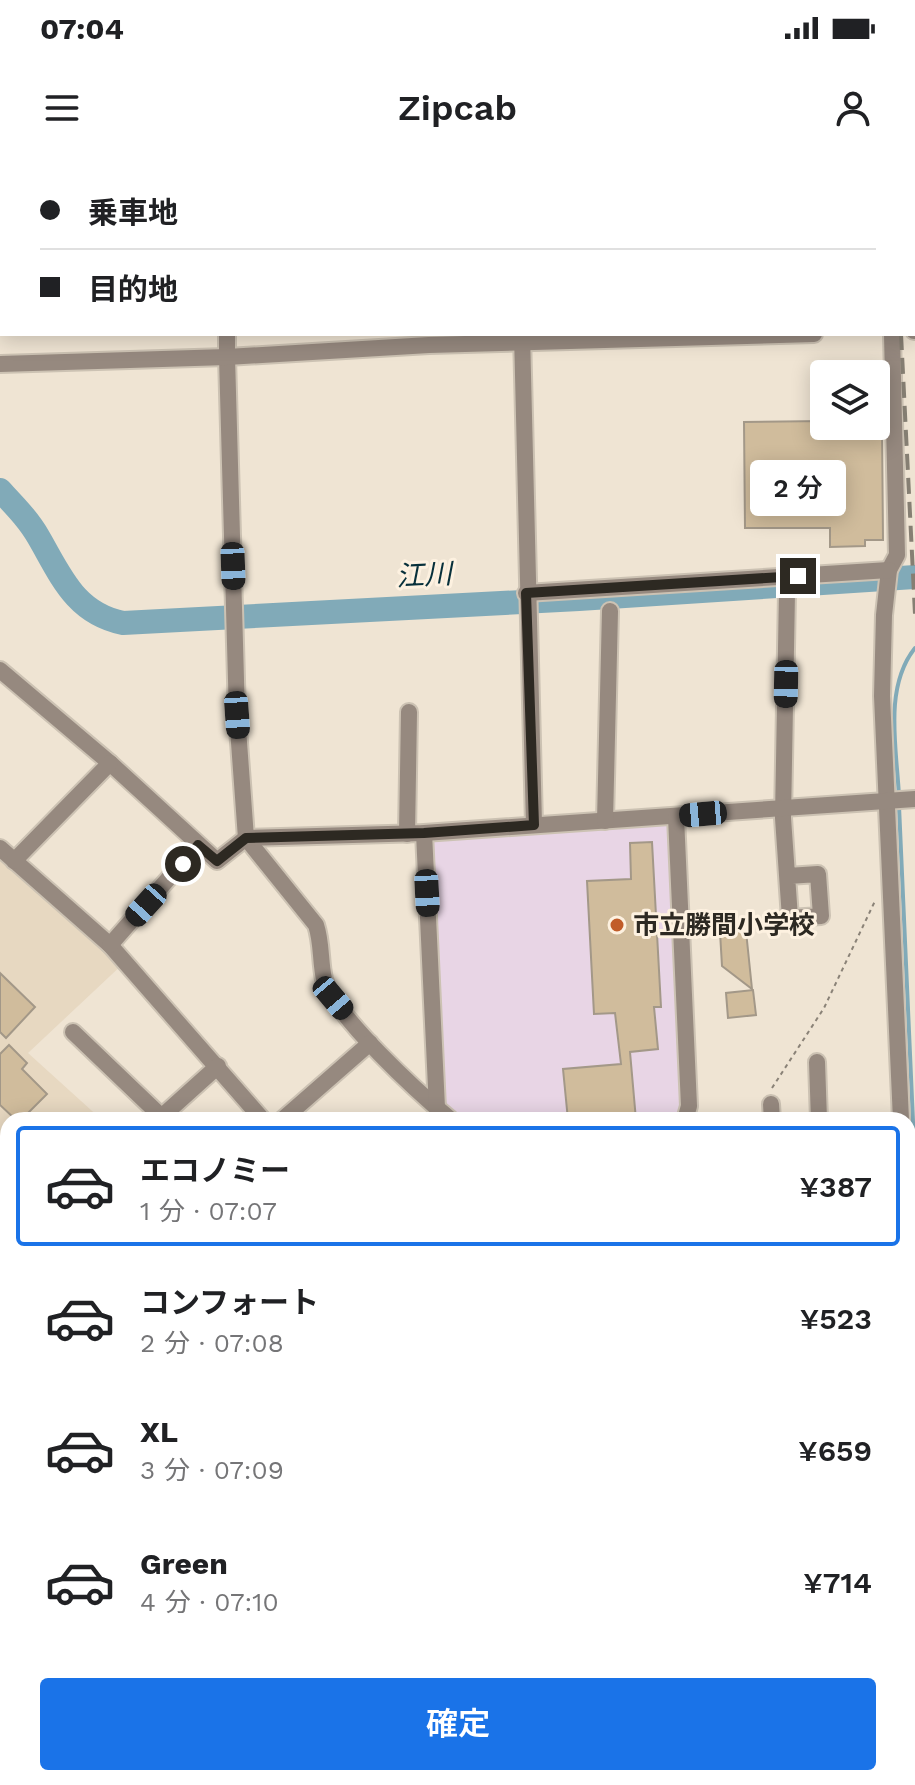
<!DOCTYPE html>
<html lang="ja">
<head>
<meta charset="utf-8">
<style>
  :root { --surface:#fff; --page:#f6f6f6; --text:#202124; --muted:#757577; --line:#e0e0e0; --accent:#1a73e8 }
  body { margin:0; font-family:"Work Sans","Noto Sans JP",sans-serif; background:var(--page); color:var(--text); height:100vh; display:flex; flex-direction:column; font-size:30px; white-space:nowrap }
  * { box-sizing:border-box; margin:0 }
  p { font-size:26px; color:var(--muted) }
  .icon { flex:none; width:44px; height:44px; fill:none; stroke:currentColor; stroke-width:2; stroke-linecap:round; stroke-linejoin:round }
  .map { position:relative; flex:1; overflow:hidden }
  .sheet { position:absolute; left:0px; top:952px; width:916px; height:674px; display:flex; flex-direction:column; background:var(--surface); border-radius:24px 24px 0 0; box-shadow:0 4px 20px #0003 }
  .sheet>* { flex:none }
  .guide { position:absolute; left:0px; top:0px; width:916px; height:176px; box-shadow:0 4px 20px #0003; display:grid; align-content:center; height:176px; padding:0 40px; background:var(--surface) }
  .tools { position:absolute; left:810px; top:200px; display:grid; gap:16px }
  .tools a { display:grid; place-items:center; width:80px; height:80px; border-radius:8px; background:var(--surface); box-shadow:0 4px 20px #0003; font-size:40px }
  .end { position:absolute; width:36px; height:36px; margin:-18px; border:10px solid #2d2922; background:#fff; box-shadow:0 0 0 4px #fff }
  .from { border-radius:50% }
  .bubble { position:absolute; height:56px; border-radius:8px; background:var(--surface); box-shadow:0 4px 20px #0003; font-size:26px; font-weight:600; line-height:56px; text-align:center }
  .car { position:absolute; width:24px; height:48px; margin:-24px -12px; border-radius:10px; box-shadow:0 0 6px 2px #0007; background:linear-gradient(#222 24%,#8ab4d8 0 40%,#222 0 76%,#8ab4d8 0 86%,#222 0) }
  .guide b { display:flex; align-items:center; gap:28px; height:76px; font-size:30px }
  .guide b+b { border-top:2px solid var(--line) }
  .guide i { width:20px; height:20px; background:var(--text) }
  ul { padding:14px 0 0; list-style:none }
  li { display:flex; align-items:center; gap:24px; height:120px; margin:0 16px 12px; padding:0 24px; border:4px solid transparent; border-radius:8px }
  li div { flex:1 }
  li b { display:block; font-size:30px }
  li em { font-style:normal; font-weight:600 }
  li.on { border-color:var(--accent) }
  li>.icon { width:72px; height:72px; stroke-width:1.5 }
  .action { display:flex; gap:16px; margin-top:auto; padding:16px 40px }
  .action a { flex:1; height:92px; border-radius:8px; background:var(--accent); color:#fff; font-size:32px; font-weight:600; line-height:92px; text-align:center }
  .status { display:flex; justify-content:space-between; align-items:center; height:56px; padding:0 40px; background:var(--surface); direction:ltr }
  .status svg { height:22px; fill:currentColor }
  header { display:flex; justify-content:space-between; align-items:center; height:104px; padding:0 40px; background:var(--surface); font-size:36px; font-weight:600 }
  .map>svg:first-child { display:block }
  .built { fill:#e7d8c1 }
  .education { fill:#e8d5e5 }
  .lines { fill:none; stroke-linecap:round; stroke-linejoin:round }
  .stream { stroke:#81aab8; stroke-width:4 }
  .river { stroke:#81aab8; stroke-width:24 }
  .building { fill:#d0bc9c; stroke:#a39888; stroke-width:2 }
  .minor-casing { stroke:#ccc2b3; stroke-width:20 }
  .tertiary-casing { stroke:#ccc2b3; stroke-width:20 }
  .path { stroke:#8a8277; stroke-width:2; stroke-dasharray:4 4; stroke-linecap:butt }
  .minor { stroke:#96897f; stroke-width:16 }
  .tertiary { stroke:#96897f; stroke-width:16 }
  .rail { stroke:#867f73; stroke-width:4; stroke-dasharray:16 8; stroke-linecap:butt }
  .route { stroke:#2d2922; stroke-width:10 }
  .poi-dot { fill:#c15c29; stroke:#fdf1e0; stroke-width:3 }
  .labels { text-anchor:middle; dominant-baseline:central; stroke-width:6; stroke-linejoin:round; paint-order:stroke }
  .poi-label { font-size:26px; font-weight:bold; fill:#2d2922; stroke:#fdf1e0; text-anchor:start }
  .water-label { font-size:28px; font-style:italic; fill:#07303b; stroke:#fdf1e0 }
</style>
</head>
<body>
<div class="status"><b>07:04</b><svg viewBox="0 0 49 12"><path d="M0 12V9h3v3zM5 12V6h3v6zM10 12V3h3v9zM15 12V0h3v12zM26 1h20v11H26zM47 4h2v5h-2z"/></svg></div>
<header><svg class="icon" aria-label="menu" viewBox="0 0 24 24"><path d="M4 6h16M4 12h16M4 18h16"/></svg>Zipcab<svg class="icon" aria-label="person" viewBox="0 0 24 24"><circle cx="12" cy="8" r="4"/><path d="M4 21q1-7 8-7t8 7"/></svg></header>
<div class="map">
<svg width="915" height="1625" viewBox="0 0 915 1625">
  <rect width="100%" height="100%" fill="#efe4d3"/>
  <!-- built -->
  <polygon class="built" points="0,688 126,801 28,893 102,960 8,960 8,994 0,986"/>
  <!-- education -->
  <polygon class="education" points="676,657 685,960 451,960 437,948 424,673"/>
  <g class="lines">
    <!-- stream -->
    <g class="stream">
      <path d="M899 637C897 590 883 528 915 488"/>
      <polyline points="899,646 913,962 913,1077"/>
      <polyline points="908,1129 912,1086"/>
    </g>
    <!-- river -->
    <path class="river" d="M0 330C14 345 29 360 39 378 61 416 75 453 123 463L579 439 915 417"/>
  </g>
  <!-- building -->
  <g class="building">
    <polygon points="824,261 824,266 882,266 883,380 865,380 865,386 830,387 830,368 745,368 744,262"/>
    <polygon points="652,682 661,847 654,847 658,889 630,892 636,960 568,960 563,909 621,904 615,853 594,854 587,721 631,719 630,683"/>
    <polygon points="746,771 752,829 722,806 720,772"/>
    <polygon points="0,813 35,847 6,878 0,872"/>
    <polygon points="753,830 756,855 728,858 726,833"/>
    <polygon points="9,885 27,903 22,909 47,934 21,960 16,960 0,945 0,894"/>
  </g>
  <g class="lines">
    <!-- minor casing -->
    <g class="minor-casing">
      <g id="minor">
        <polyline points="883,0 883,2"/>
        <polyline points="534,2 534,0"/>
        <polyline points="522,174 534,665"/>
        <polyline points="892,174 897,395 889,410 884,455 882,536 901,960"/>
        <path d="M227 197 237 555 246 678 316 765C322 783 320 801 324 819 334 856 420 934 451 960"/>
        <polyline points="787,432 783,658 790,758 821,756 818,714 788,716"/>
        <polyline points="526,433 889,410"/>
        <polyline points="0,510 110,603 217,701 246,678 424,673 915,639"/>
        <polyline points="676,657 689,946 685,960"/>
        <polyline points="605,661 610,451"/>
        <polyline points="424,673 437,948"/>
        <polyline points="407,674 409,552"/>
        <polyline points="0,688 110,785 263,960"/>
        <polyline points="14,701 110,603"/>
        <polyline points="110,785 198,685"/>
        <polyline points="73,872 165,960"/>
        <polyline points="817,902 819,960"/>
        <polyline points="771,944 772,960"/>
        <polyline points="158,960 218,906"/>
        <polyline points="282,960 370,883"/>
        <polyline points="908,1081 915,1081"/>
        <polyline points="0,1177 8,1184"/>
        <polyline points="0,1237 8,1228"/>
        <polyline points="0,1248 8,1256"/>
        <polyline points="0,1304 8,1312"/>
        <polyline points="908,1346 915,1347"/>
        <polyline points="0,1408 8,1423"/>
        <polyline points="908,1504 915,1443"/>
        <polyline points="908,1564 915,1563"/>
        <polyline points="0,1570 8,1577"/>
        <polyline points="55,1618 63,1625"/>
        <polyline points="789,1618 793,1625"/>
        <polyline points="21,1625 27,1618"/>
        <polyline points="818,1625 820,1618"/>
        <polyline points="893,1625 894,1618"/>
      </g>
    </g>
    <!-- tertiary casing -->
    <g class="tertiary-casing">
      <g id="tertiary">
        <polyline points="222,0 222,2"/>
        <polyline points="424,0 424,2"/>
        <polyline points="914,171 915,171"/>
        <polyline points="227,174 227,197"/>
        <polyline points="0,204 227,197 429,185 814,174"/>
      </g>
    </g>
    <!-- path -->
    <g class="path">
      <polyline points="772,928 824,848 875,741"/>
      <polyline points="751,960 755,953"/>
      <polyline points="0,1102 8,1094"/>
    </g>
    <!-- minor -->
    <use href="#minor" class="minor"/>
    <!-- tertiary -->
    <use href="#tertiary" class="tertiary"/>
    <!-- rail -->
    <g class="rail">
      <polyline points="893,0 893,2"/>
      <polyline points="901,174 915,454"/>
      <polyline points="908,1348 915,1294"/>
      <polyline points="908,1398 915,1341"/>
      <polyline points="873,1625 873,1618"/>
    </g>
  </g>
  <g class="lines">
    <!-- route -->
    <polyline class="route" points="183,704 198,685 217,701 246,678 424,673 534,665 526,433 798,416"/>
  </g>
  <!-- markers -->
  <circle class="poi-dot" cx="617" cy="765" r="8"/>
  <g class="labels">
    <!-- poi labels -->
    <g class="poi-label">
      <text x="633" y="765">市立勝間小学校</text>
    </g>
    <!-- water labels -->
    <g class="water-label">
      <text transform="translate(424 415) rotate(-3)">江川</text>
    </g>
  </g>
</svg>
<div class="tools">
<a><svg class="icon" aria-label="layers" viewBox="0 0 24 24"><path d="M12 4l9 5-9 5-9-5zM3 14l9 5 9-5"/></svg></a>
</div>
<i class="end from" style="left:183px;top:704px"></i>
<i class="end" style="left:798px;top:416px"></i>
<div class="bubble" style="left:750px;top:300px;width:96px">2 分</div>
<i class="car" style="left:233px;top:406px;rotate:178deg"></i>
<i class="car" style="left:786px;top:524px;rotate:181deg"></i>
<i class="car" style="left:237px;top:555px;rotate:176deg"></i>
<i class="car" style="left:703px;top:654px;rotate:265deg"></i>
<i class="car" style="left:427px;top:733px;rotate:177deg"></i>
<i class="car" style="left:146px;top:745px;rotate:222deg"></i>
<i class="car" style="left:333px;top:838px;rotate:140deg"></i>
<div class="guide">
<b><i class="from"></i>乗車地</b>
<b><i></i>目的地</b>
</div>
<section class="sheet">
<ul>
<li class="on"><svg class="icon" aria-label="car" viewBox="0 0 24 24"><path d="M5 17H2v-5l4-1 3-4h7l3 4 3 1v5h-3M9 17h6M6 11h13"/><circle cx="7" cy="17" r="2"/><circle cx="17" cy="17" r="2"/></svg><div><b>エコノミー</b><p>1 分 · 07:07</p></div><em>¥387</em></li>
<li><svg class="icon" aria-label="car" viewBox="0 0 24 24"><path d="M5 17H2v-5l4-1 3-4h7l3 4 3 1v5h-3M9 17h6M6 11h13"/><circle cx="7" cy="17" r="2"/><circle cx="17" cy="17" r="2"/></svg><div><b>コンフォート</b><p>2 分 · 07:08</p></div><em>¥523</em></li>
<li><svg class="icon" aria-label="car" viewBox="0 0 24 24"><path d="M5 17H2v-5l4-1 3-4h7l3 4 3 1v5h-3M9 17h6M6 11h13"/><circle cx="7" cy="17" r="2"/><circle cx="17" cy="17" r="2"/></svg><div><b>XL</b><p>3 分 · 07:09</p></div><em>¥659</em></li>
<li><svg class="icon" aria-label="car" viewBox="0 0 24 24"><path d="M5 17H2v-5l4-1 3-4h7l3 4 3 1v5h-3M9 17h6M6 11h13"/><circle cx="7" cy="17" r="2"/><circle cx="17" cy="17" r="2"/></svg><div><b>Green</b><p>4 分 · 07:10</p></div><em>¥714</em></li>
</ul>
<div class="action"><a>確定</a></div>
</section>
</div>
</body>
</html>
